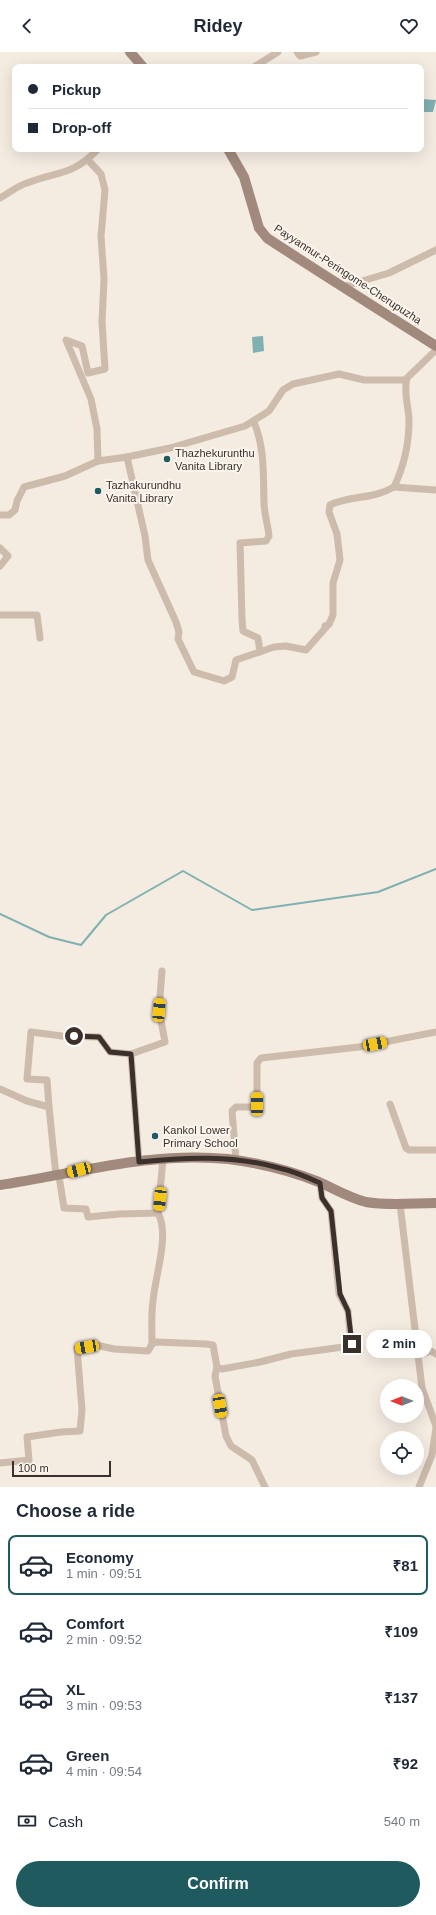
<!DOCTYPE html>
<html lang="en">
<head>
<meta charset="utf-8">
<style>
  :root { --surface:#fff; --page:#f2f2f3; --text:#1f2937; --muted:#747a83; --line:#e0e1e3; --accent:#1f5a5e }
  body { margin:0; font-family:Arial,sans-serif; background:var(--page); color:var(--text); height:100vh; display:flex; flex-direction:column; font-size:15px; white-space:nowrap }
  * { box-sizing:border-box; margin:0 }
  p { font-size:13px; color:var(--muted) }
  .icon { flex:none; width:22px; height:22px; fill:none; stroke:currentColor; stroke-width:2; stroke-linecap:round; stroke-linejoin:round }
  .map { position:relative; height:1435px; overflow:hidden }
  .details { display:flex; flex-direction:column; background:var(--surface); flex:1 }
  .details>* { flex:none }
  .top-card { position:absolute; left:12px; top:12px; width:412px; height:88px; border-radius:8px; box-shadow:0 4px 16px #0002; display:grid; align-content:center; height:88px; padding:0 16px; background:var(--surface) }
  .needle { width:26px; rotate:270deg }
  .fabs { position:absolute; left:380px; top:1327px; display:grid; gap:8px }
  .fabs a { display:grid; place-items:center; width:44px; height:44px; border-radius:50%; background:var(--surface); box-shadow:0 4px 16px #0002; font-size:20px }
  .scale { position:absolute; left:12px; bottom:10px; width:99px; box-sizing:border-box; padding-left:4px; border:2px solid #3b302b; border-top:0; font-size:11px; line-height:14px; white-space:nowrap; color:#3b302b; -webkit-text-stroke:3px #fbf5ee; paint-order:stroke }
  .end { position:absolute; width:18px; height:18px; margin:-9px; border:5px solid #3b302b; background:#fff; box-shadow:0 0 0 2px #fff }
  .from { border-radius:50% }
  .bubble { position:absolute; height:28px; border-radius:14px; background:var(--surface); box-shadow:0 4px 16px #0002; font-size:13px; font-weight:600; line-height:28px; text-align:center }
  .car { position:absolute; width:12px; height:24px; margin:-12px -6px; border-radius:5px; box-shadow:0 0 3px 1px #0007; background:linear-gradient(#f5c518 24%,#345 0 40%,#f5c518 0 76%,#345 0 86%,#f5c518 0) }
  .top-card b { display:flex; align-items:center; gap:14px; height:38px; font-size:15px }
  .top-card b+b { border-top:1px solid var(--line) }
  .top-card i { width:10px; height:10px; background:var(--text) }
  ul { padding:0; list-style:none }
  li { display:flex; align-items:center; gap:12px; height:60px; margin:0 8px 6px; padding:0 8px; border:2px solid transparent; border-radius:8px }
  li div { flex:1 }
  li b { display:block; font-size:15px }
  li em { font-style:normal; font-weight:600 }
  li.on { border-color:var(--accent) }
  li>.icon { width:36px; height:36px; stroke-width:1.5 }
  h2 { padding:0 16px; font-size:18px; line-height:48px }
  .pay { display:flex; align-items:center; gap:10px; height:44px; padding:0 16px; font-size:15px }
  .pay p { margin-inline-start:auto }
  .cta { display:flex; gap:8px; margin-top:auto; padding:8px 16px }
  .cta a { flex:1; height:46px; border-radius:24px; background:var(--accent); color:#fff; font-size:16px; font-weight:600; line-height:46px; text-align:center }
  header { display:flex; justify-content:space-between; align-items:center; height:52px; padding:0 16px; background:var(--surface); font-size:18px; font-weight:600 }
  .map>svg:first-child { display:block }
  .water { fill:#7fb0b2 }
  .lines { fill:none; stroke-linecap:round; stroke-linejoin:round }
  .stream { stroke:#7fb0b2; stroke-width:2 }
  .street { stroke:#cdbbac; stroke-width:7 }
  .secondary { stroke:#a18a7d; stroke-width:10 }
  .route { stroke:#3b302b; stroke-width:5 }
  .poi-dot { fill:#1f5a5e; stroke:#fbf5ee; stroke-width:1.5 }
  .labels { text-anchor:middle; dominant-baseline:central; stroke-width:4; stroke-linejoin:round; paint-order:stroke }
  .street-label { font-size:11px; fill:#3b302b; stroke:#fbf5ee }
  .poi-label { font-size:11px; fill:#3b302b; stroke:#fbf5ee; text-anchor:start }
</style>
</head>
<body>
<header><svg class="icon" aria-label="back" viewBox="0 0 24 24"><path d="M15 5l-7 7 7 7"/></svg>Ridey<svg class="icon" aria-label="heart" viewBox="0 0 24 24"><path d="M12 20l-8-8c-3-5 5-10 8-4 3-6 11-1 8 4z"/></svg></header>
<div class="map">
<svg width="436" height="1435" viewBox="0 0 436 1435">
  <rect width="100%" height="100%" fill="#f4ebe1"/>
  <!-- water -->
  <g class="water">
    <polygon points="421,47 436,48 433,60 422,60"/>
    <polygon points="263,284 264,299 253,301 252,285"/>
  </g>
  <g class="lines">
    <!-- stream -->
    <polyline class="stream" points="0,862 49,885 81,893 106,863 183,819 252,858 378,840 436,817"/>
    <!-- street -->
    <g class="street">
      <polyline points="297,0 300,4 316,0"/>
      <polyline points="254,15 278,0"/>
      <polyline points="88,108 101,122 105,138 101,184 104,227 102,270 105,317 88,321 82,294 66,288 91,347 97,377 98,409"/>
      <path d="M0 146C9 141 17 134 27 131 57 119 73 124 98 97"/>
      <polyline points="342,235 389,221 436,198"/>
      <path d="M254 370C265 397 263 421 264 450 264 461 268 473 269 484L266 489 240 491 242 567 243 579 258 586 260 600"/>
      <polyline points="127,405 145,484 148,508 176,570 179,580 178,587 194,620 224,629 232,625 236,608 274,595 286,594 306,598 329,572"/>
      <polyline points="394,435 436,438"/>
      <polyline points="0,463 9,463 15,458 17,449 24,435 65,424 98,409 127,405 170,396 245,374 269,359 283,338 293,332 339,322 364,328 406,328"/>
      <polyline points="0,496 8,504 0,514"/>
      <polyline points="0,563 37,563 40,586"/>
      <path d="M325 574 329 572 333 563V531L340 508 337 482 329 460 330 453C350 443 372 448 394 435 404 414 409 392 409 369 409 355 403 341 407 326L436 298"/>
      <polyline points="0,1037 27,1049 49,1055 56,1124"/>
      <polyline points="390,1052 406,1096 409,1098 436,1098"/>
      <polyline points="49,1055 47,1028 27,1027 31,980 62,984 99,985 110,1000 131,1002"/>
      <polyline points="236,1108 232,1059 236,1055 256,1055 257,1052 257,1011 261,1006 359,995 436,980"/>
      <polyline points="139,1110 131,1002 165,990 159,958 162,919"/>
      <polyline points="59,1124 64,1156 86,1157 88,1165 119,1162 158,1161"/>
      <polyline points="400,1152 422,1336 436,1374"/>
      <path d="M152 1292C152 1277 151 1263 153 1249 155 1224 170 1183 158 1161L163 1107"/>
      <polyline points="419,1303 431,1299 436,1302"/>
      <polyline points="217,1315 215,1324 226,1384 231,1394 252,1408 265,1435"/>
      <polyline points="0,1411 29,1408 27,1385 61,1380 80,1379 82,1358 77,1296 96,1293 114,1297 148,1299 152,1292 156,1290 206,1292 213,1293 217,1315 222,1317 260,1310 291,1302 351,1294 348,1259 339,1242 331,1159 322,1146 320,1131"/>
      <polyline points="419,1435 432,1403 436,1376"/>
    </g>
    <!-- secondary -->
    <g class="secondary">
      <polyline points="130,0 143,15"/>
      <path d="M228 97 244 125 259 176 267 186C323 223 380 258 436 294"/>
      <path d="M0 1133C74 1122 152 1099 228 1107 260 1111 289 1118 319 1130 335 1137 350 1146 366 1150 389 1154 413 1151 436 1151"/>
    </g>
  </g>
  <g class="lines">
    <!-- route -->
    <path class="route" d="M74 984 99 985 110 1000 131 1002 139 1110C185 1105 234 1103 279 1116 293 1119 307 1125 320 1131L322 1146 331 1159 340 1242 348 1259 352 1292"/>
  </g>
  <!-- markers -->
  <g class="poi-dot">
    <circle cx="167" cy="407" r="4"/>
    <circle cx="98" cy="439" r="4"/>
    <circle cx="155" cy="1084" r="4"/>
  </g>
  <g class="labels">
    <!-- street labels -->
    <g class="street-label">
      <text transform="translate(348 222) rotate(33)">Payyannur-Peringome-Cherupuzha</text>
    </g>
    <!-- poi labels -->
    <g class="poi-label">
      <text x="175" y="401">Thazhekurunthu<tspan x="175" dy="13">Vanita Library</tspan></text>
      <text x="106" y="433">Tazhakurundhu<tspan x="106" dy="13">Vanita Library</tspan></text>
      <text x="163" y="1078">Kankol Lower<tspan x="163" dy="13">Primary School</tspan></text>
    </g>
  </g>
</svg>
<div class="fabs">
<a><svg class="needle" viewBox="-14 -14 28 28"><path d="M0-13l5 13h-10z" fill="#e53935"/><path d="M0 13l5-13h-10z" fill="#747a83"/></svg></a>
<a><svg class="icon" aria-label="locate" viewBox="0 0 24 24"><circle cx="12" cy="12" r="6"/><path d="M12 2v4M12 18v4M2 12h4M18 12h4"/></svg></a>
</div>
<div class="scale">100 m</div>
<i class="end from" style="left:74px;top:984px"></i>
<i class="end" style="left:352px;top:1292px"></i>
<div class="bubble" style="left:366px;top:1278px;width:66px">2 min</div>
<i class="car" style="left:159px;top:958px;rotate:5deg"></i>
<i class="car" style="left:375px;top:992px;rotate:79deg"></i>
<i class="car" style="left:257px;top:1052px;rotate:0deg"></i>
<i class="car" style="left:79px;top:1118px;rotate:255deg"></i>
<i class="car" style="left:160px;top:1147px;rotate:186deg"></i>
<i class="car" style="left:87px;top:1295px;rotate:260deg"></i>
<i class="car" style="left:220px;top:1354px;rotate:170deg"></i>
<div class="top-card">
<b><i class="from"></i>Pickup</b>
<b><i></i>Drop-off</b>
</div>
</div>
<section class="details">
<h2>Choose a ride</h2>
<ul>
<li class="on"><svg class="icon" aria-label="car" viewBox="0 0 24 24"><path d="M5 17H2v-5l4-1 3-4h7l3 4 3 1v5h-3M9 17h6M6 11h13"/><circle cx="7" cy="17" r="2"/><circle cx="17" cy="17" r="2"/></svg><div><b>Economy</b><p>1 min · 09:51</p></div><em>₹81</em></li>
<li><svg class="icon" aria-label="car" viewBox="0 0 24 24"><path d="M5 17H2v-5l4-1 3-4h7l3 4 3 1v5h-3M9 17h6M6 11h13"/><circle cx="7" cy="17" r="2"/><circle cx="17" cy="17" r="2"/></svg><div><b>Comfort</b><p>2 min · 09:52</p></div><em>₹109</em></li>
<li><svg class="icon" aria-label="car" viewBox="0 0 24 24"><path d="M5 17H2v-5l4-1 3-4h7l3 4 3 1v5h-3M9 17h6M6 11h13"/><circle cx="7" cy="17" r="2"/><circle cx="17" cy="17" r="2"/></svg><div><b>XL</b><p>3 min · 09:53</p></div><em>₹137</em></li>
<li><svg class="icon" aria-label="car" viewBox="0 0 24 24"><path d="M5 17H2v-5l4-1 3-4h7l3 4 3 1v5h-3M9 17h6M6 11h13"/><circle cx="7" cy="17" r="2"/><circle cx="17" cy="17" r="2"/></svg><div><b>Green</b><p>4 min · 09:54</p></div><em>₹92</em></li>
</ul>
<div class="pay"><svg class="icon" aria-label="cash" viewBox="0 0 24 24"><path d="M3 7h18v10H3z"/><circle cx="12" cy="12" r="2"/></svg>Cash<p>540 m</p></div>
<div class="cta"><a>Confirm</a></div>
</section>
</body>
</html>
